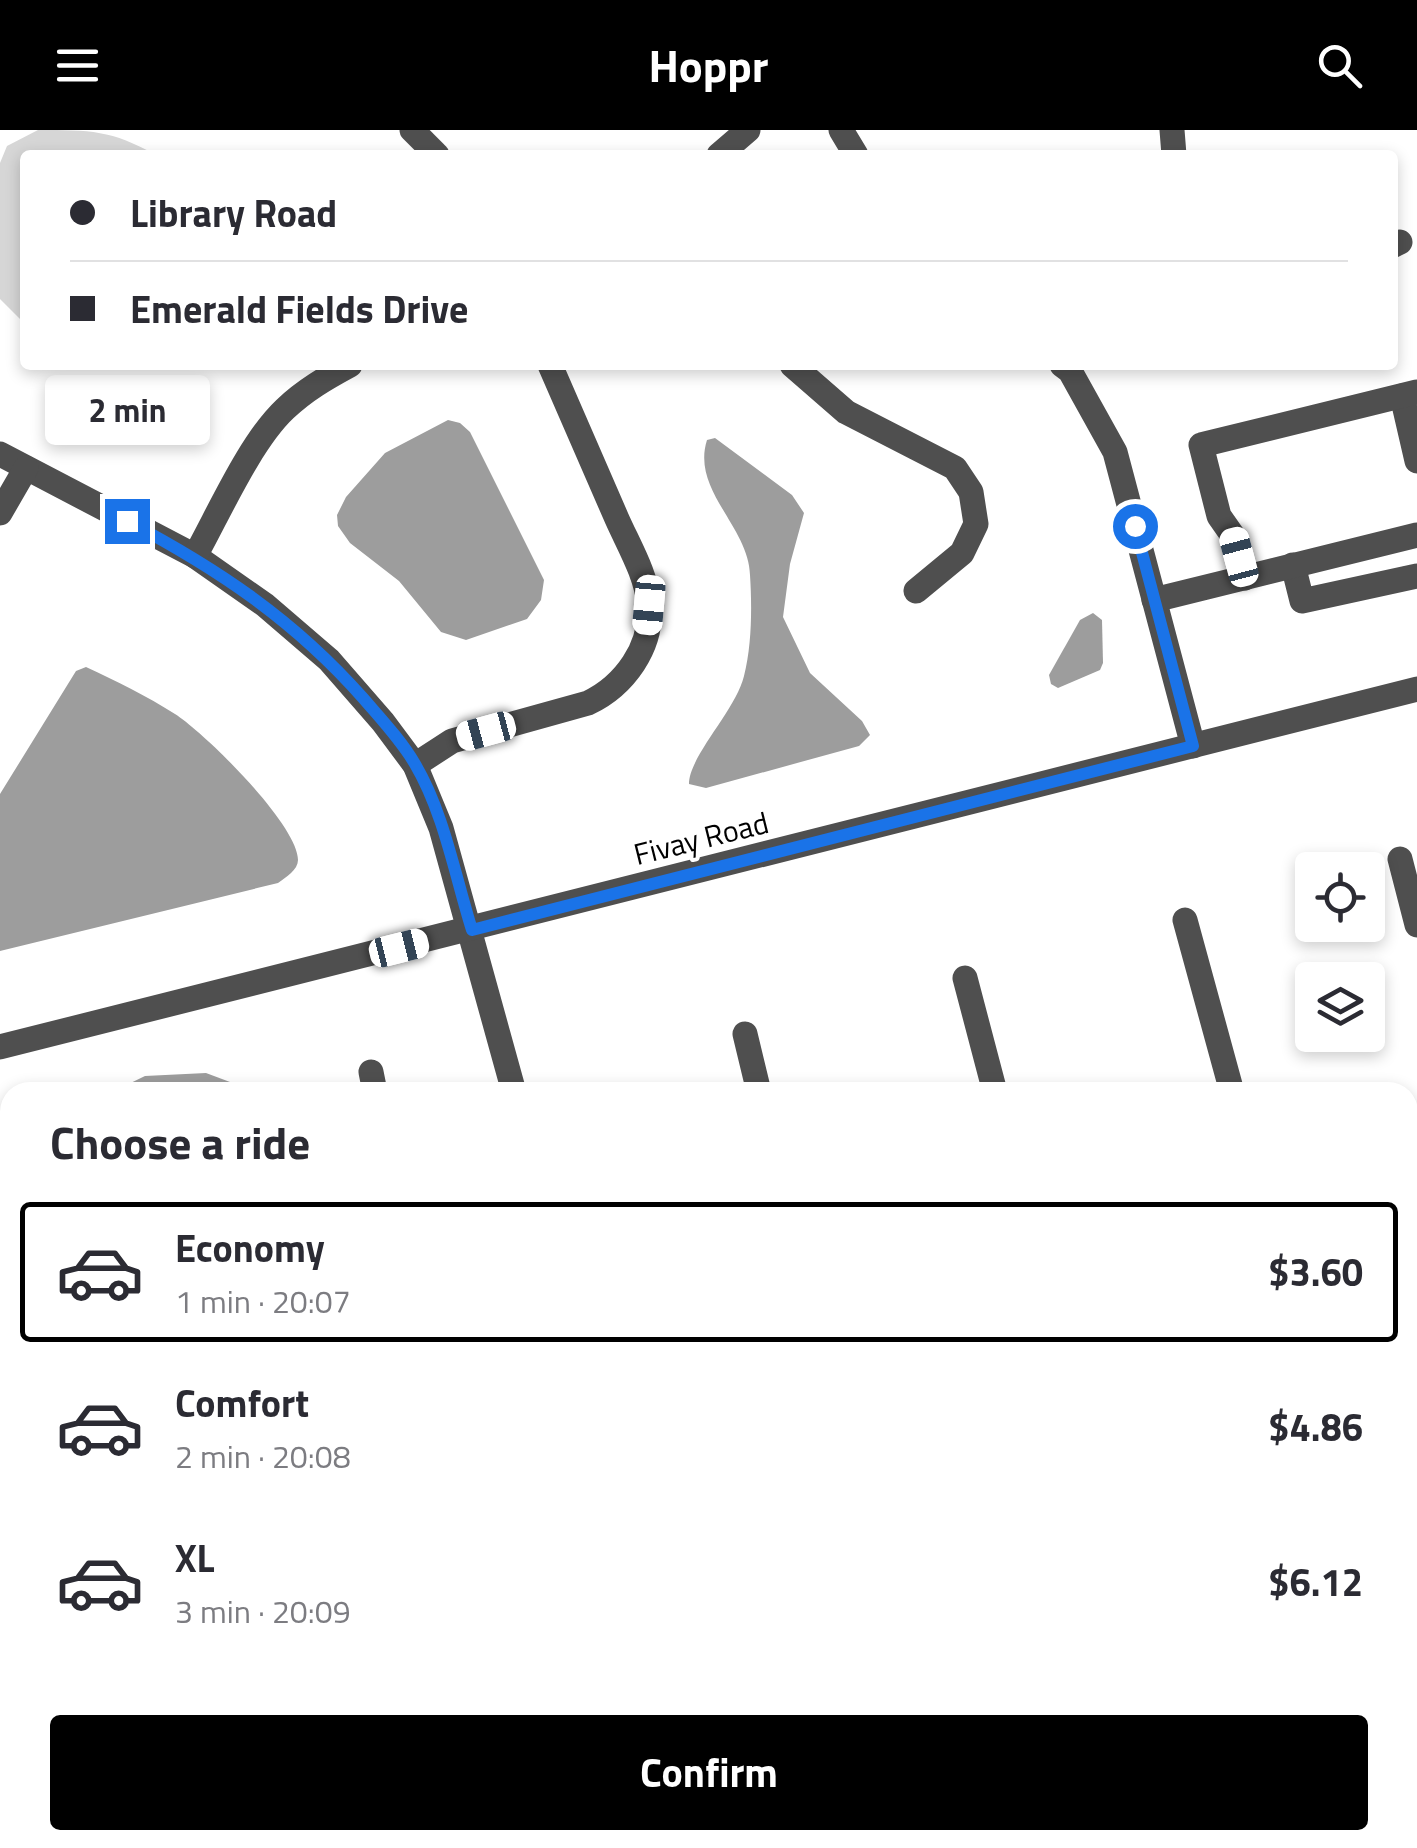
<!DOCTYPE html>
<html lang="en">
<head>
<meta charset="utf-8">
<style>
  :root { --surface:#fff; --page:#f2f2f3; --text:#2b2b33; --muted:#7c7c81; --line:#e1e1e2; --accent:#000 }
  body { margin:0; font-family:"Titillium Web",sans-serif; background:var(--page); color:var(--text); height:100vh; display:flex; flex-direction:column; font-size:38px; white-space:nowrap }
  * { box-sizing:border-box; margin:0 }
  p { font-size:32px; color:var(--muted) }
  .icon { flex:none; width:55px; height:55px; fill:none; stroke:currentColor; stroke-width:2; stroke-linecap:round; stroke-linejoin:round }
  .map { position:relative; flex:1; overflow:hidden }
  .sheet { position:absolute; left:0px; top:952px; width:1418px; height:768px; display:flex; flex-direction:column; background:var(--surface); border-radius:30px 30px 0 0; box-shadow:0 5px 15px #0003 }
  .sheet>* { flex:none }
  .hud { position:absolute; left:20px; top:20px; width:1378px; height:220px; border-radius:10px; box-shadow:0 5px 15px #0003; display:grid; align-content:center; height:220px; padding:0 50px; background:var(--surface) }
  .tools { position:absolute; left:1295px; top:722px; display:grid; gap:20px }
  .tools a { display:grid; place-items:center; width:90px; height:90px; border-radius:10px; background:var(--surface); box-shadow:0 5px 15px #0003; font-size:50px }
  .end { position:absolute; width:45px; height:45px; margin:-22px; border:12px solid #1a73e8; background:#fff; box-shadow:0 0 0 5px #fff }
  .from { border-radius:50% }
  .bubble { position:absolute; height:70px; border-radius:10px; background:var(--surface); box-shadow:0 5px 15px #0003; font-size:32px; font-weight:700; line-height:70px; text-align:center }
  .car { position:absolute; width:30px; height:60px; margin:-30px -15px; border-radius:12px; box-shadow:0 0 8px 2px #0007; background:linear-gradient(#fff 24%,#345 0 40%,#fff 0 76%,#345 0 86%,#fff 0) }
  .hud b { display:flex; align-items:center; gap:35px; height:95px; font-size:38px }
  .hud b+b { border-top:2px solid var(--line) }
  .hud i { width:25px; height:25px; background:var(--text) }
  ul { padding:0; list-style:none }
  li { display:flex; align-items:center; gap:30px; height:140px; margin:0 20px 15px; padding:0 30px; border:5px solid transparent; border-radius:10px }
  li div { flex:1 }
  li b { display:block; font-size:38px }
  li em { font-style:normal; font-weight:700 }
  li.current { border-color:var(--accent) }
  li>.icon { width:90px; height:90px; stroke-width:1.5 }
  h2 { padding:0 50px; font-size:45px; line-height:120px }
  .primary-button { display:flex; gap:20px; margin-top:auto; padding:20px 50px }
  .primary-button a { flex:1; height:115px; border-radius:10px; background:var(--accent); color:#fff; font-size:40px; font-weight:700; line-height:115px; text-align:center }
  header { display:flex; justify-content:space-between; align-items:center; height:130px; padding:0 50px; background:var(--accent); color:#fff; font-size:45px; font-weight:700 }
  .map>svg:first-child { display:block }
  .green { fill:#d6d6d6 }
  .water { fill:#9d9d9d }
  .lines { fill:none; stroke-linecap:round; stroke-linejoin:round }
  .minor { stroke:#4f4f4f; stroke-width:25 }
  .route { stroke:#1a73e8; stroke-width:12 }
  .labels { text-anchor:middle; dominant-baseline:central; stroke-width:8; stroke-linejoin:round; paint-order:stroke }
  .street-label { font-size:30px; fill:#000; stroke:#fff }
</style>
</head>
<body>
<header><svg class="icon" aria-label="menu" viewBox="0 0 24 24"><path d="M4 6h16M4 12h16M4 18h16"/></svg>Hoppr<svg class="icon" aria-label="search" viewBox="0 0 24 24"><circle cx="10" cy="10" r="6"/><path d="M15 15l6 6"/></svg></header>
<div class="map">
<svg width="1417" height="1718" viewBox="0 0 1417 1718">
  <rect width="100%" height="100%" fill="#fff"/>
  <!-- green -->
  <g class="green">
    <path d="M38 0C91 0 111 0 156 25H25V194L0 169V33L7 16Z"/>
    <polygon points="10,1505 10,1710 639,1710 639,1718 0,1718 0,1506"/>
  </g>
  <!-- water -->
  <g class="water">
    <polygon points="448,290 460,293 470,302 544,450 541,470 527,489 466,510 441,502 399,451 350,413 338,396 337,385 346,367 385,323"/>
    <path d="M715 308 792 365 804 383 790 434 783 487 810 543 862 591 870 605 859 616 706 658 689 654C689 626 736 580 744 546 752 515 752 476 750 445 749 397 691 360 707 310Z"/>
    <polygon points="1093,483 1102,490 1103,533 1100,540 1058,558 1051,554 1049,545 1080,490"/>
    <path d="M86 537C116 551 147 566 175 584 205 603 298 695 298 730 298 740 286 747 278 753L0 821V664L76 541Z"/>
    <polygon points="206,943 238,955 241,962 112,962 145,946"/>
    <polygon points="10,1261 10,1373 3,1374 0,1371 0,1267"/>
  </g>
  <g class="lines">
    <!-- minor -->
    <g class="minor">
      <polyline points="412,0 437,25"/>
      <polyline points="841,0 856,25"/>
      <polyline points="1172,0 1174,25"/>
      <polyline points="719,25 748,0"/>
      <polyline points="1392,116 1400,112"/>
      <polyline points="792,235 846,282 955,338 971,362 976,394 962,423 916,461"/>
      <polyline points="1062,235 1070,241 1115,322 1193,616"/>
      <polyline points="1402,266 1417,331"/>
      <polyline points="0,324 195,426 265,475 329,530 383,592 415,635 441,698 514,962"/>
      <polyline points="0,383 26,338"/>
      <path d="M195 426C219 383 250 312 285 279 305 260 326 248 350 235"/>
      <polyline points="1293,435 1302,471 1417,446"/>
      <polyline points="1245,448 1233,406 1219,386 1201,315 1417,262"/>
      <polyline points="1154,470 1417,405"/>
      <path d="M415 635 452 611 588 573C624 556 653 517 649 475 647 446 629 416 617 389 595 338 572 286 550 235"/>
      <polyline points="1400,729 1417,795"/>
      <polyline points="1185,790 1232,962"/>
      <polyline points="965,848 995,962"/>
      <polyline points="745,904 759,962"/>
      <polyline points="0,917 1417,559"/>
      <polyline points="371,942 375,962"/>
      <polyline points="1408,1217 1417,1215"/>
      <polyline points="0,1486 10,1485"/>
      <polyline points="1408,1530 1417,1535"/>
      <polyline points="1408,1656 1417,1643"/>
      <polyline points="648,1710 648,1718"/>
      <polyline points="1064,1710 1064,1718"/>
      <polyline points="1347,1718 1361,1710"/>
    </g>
  </g>
  <g class="lines">
    <!-- route -->
    <path class="route" d="M127 391C218 439 294 490 363 568 381 589 401 610 415 634 444 683 455 746 472 800L1193 616 1135 396"/>
  </g>
  <g class="labels">
    <!-- street labels -->
    <g class="street-label">
      <text transform="translate(701 708) rotate(-14)">Fivay Road</text>
    </g>
  </g>
</svg>
<div class="tools">
<a><svg class="icon" aria-label="locate" viewBox="0 0 24 24"><circle cx="12" cy="12" r="6"/><path d="M12 2v4M12 18v4M2 12h4M18 12h4"/></svg></a>
<a><svg class="icon" aria-label="layers" viewBox="0 0 24 24"><path d="M12 4l9 5-9 5-9-5zM3 14l9 5 9-5"/></svg></a>
</div>
<i class="end from" style="left:1135px;top:396px"></i>
<i class="end" style="left:127px;top:391px"></i>
<div class="bubble" style="left:45px;top:245px;width:165px">2 min</div>
<i class="car" style="left:1239px;top:427px;rotate:345deg"></i>
<i class="car" style="left:649px;top:475px;rotate:185deg"></i>
<i class="car" style="left:486px;top:601px;rotate:255deg"></i>
<i class="car" style="left:399px;top:818px;rotate:76deg"></i>
<div class="hud">
<b><i class="from"></i>Library Road</b>
<b><i></i>Emerald Fields Drive</b>
</div>
<section class="sheet">
<h2>Choose a ride</h2>
<ul>
<li class="current"><svg class="icon" aria-label="car" viewBox="0 0 24 24"><path d="M5 17H2v-5l4-1 3-4h7l3 4 3 1v5h-3M9 17h6M6 11h13"/><circle cx="7" cy="17" r="2"/><circle cx="17" cy="17" r="2"/></svg><div><b>Economy</b><p>1 min · 20:07</p></div><em>$3.60</em></li>
<li><svg class="icon" aria-label="car" viewBox="0 0 24 24"><path d="M5 17H2v-5l4-1 3-4h7l3 4 3 1v5h-3M9 17h6M6 11h13"/><circle cx="7" cy="17" r="2"/><circle cx="17" cy="17" r="2"/></svg><div><b>Comfort</b><p>2 min · 20:08</p></div><em>$4.86</em></li>
<li><svg class="icon" aria-label="car" viewBox="0 0 24 24"><path d="M5 17H2v-5l4-1 3-4h7l3 4 3 1v5h-3M9 17h6M6 11h13"/><circle cx="7" cy="17" r="2"/><circle cx="17" cy="17" r="2"/></svg><div><b>XL</b><p>3 min · 20:09</p></div><em>$6.12</em></li>
</ul>
<div class="primary-button"><a>Confirm</a></div>
</section>
</div>
</body>
</html>
